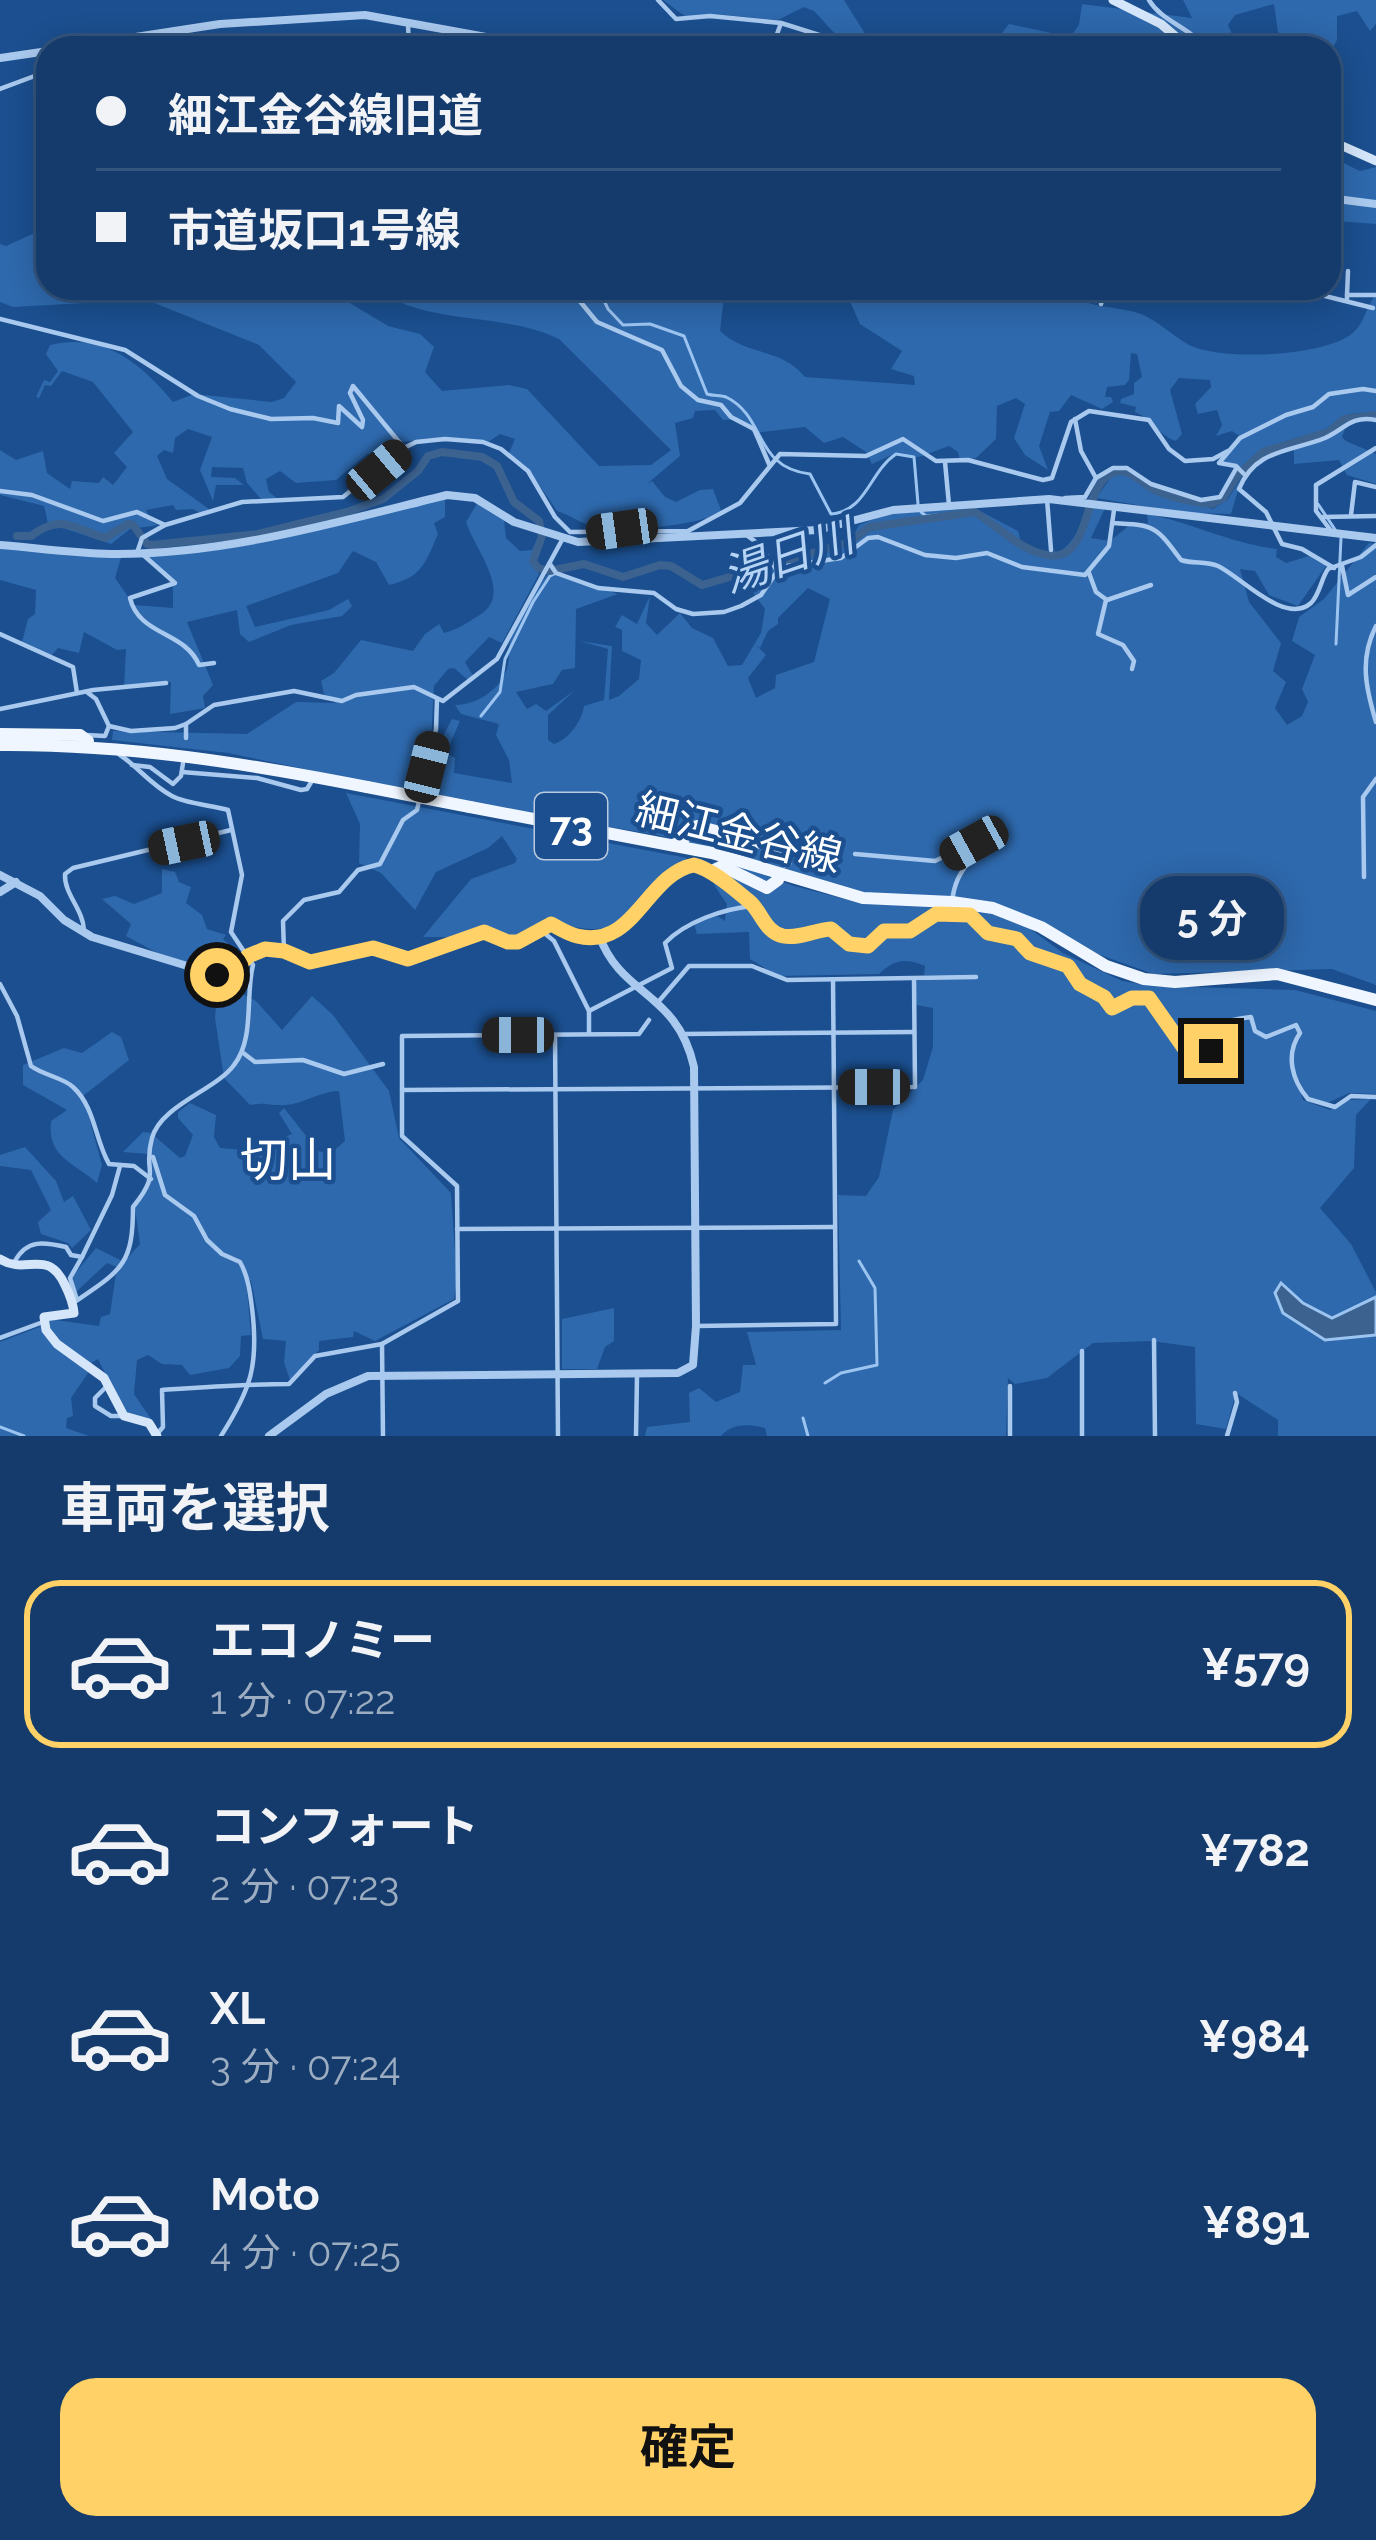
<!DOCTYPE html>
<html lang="ja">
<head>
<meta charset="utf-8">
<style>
  :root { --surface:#143b6b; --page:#214673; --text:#f1f3f6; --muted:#9dadc1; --line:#33557e; --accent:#ffd166 }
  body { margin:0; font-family:Raleway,"Noto Sans JP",sans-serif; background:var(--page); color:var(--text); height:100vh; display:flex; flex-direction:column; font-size:45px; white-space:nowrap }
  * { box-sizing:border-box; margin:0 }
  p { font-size:39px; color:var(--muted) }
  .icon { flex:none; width:66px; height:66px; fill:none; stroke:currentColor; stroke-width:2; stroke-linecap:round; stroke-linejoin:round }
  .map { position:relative; height:1436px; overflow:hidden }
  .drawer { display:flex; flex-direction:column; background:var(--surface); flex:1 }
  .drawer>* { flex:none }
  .hud { position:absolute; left:36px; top:36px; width:1305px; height:264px; border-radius:36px; box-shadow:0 6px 30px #0003,0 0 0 3px var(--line); display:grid; align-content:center; height:264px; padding:0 60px; background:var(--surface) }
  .end { position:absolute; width:54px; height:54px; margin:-27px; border:15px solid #ffd166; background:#111; box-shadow:0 0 0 6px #111 }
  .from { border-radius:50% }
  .bubble { position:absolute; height:84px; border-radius:36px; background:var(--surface); box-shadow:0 6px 30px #0003,0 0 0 3px var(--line); font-size:39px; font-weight:700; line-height:84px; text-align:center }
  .car { position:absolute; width:36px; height:72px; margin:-36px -18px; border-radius:15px; box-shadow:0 0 9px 3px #0007; background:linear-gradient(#222 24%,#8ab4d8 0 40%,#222 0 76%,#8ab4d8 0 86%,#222 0) }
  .hud b { display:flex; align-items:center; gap:42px; height:114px; font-size:45px }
  .hud b+b { border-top:3px solid var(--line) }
  .hud i { width:30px; height:30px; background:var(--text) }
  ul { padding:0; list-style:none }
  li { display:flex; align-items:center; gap:36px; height:168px; margin:0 24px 18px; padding:0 36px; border:6px solid transparent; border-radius:36px }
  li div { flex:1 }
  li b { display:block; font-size:45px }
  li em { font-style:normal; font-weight:700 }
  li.active { border-color:var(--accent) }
  li>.icon { width:108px; height:108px; stroke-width:1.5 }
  h2 { padding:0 60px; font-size:54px; line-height:144px }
  .button { display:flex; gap:24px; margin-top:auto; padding:24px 60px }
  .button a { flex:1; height:138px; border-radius:36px; background:var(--accent); color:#111; font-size:48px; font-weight:700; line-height:138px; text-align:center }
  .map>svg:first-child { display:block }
  .green { fill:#2e69ad; fill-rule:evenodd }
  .water { fill:#3c6290; stroke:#9cc4f0; stroke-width:3 }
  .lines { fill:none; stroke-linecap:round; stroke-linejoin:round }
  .stream { stroke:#9cc4f0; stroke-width:3 }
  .river { stroke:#3c6290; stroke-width:8 }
  .minor { stroke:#a9c9ee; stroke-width:4.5 }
  .tertiary { stroke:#a9c9ee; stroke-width:8 }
  .secondary { stroke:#d6e6fa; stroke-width:9 }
  .primary { stroke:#f0f6ff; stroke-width:12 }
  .primary-bridge { stroke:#f0f6ff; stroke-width:12 }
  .route { stroke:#ffd166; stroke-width:15 }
  .labels { text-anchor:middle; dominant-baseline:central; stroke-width:9; stroke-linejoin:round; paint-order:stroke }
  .shield { fill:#1b4f8f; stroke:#bbcadd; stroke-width:3 }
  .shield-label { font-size:39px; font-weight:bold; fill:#fff }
  .street-label { font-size:42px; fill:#fff; stroke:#1b4f8f }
  .water-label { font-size:45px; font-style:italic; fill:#b5d3f5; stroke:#1b4f8f }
  .quarter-label { font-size:48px; fill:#fff; stroke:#1b4f8f }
</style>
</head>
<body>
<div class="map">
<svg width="1376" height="1436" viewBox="0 0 1376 1436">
  <rect width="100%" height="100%" fill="#1b4f8f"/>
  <!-- green -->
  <g class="green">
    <polygon points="663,0 844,0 874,48 848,48 814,11 804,7 778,20 715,14 686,17"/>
    <polygon points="1183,0 1376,0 1376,24 1370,31 1357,11 1337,16 1337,40 1332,49 1290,47 1278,32 1274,4 1235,15 1228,25 1238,48 990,48 1009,24 1070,37 1079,25 1082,4 1192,18"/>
    <polygon points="1329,156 1360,171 1376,167 1376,224 1337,221 1329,209"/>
    <polygon points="48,227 48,288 100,288 85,303 13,307 0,302 0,244 6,246"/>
    <path d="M117 288H325L388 326 420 334 434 347 425 372 442 391 509 385 527 389 599 466 651 465 671 450 559 339C502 311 427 327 375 288H725L720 331C748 357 781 347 805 377L915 385 914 376 891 369 902 351 860 324 844 288H1064C1081 310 1118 305 1141 314 1158 321 1173 336 1189 345 1221 361 1324 357 1353 333 1366 321 1366 305 1376 295V412L1349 414 1324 430 1286 441 1242 469 1221 462 1241 437 1232 431 1216 436 1222 425 1217 410 1198 414 1195 404 1211 387 1210 380 1179 378 1170 390 1182 434 1176 441C1159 436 1153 419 1135 412L1136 407 1120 403 1121 399 1134 394V383L1142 377 1137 354 1131 353 1129 380 1125 385 1107 387 1105 397H1111L1113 402 1102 409 1071 395 1059 411 1050 412 1039 446 1048 470 1025 455 1014 438 1025 404 1016 398 997 406 996 439 976 458 960 461 958 452 949 446 919 457 894 454 872 464 866 452 843 437 824 443 805 427 754 433 737 419 723 420 715 410 695 411 693 418 675 423 680 456 647 484 652 481 665 497 676 502 700 490 713 489 722 513C690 526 627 533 591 525 579 523 569 514 557 511L527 467 509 453 515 439 500 434 488 442 450 438 396 442 366 455 336 480 296 483 280 471 266 479 269 492 278 499H261L247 483 243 468 212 467 211 477 235 478 244 485H216L213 501 200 470 212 437 188 429 175 438 173 453 164 450 157 456 167 479 209 509 202 514 193 509 176 510 173 505 146 510 152 522 159 525 130 529 111 544 60 527 49 528 44 506 0 495V450L16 460 43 451 47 473 70 489 72 481 99 483 103 477 113 485 127 467 114 453 133 432 93 382 62 371 51 386 45 385 39 398 36 397 44 380 50 382 58 371 46 354 50 345C103 332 140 362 173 402L194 394 272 402 284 398 296 382 259 345Z"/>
    <polygon points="1345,429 1342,437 1346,441 1376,454 1376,484 1347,475 1339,460 1294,464 1294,450"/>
    <polygon points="1126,473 1158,493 1213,509 1228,499 1242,477 1231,514 1185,513 1096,498 1112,476"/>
    <path d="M445 499V517L434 523 438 534C425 564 422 577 389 585L376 562 353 551 338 573 246 606 255 627 329 610 348 599 352 606 342 616 291 625 249 642 240 634 237 610 187 622 213 685 203 696 205 708 170 714 171 682 124 687 126 649 117 650 84 632 79 653 58 648 51 656 22 642 28 619 35 614 36 590 0 580V548L121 558 115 578 134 605 173 608V582L146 556 286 537Z"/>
    <path d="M478 502 504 520 506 538 520 551 532 550 538 537 532 562 539 574 502 643 489 637 465 662 473 676 468 680 454 668 448 669 434 686 431 741 439 744 452 719 460 721 446 753 455 758 454 773 512 783 509 760 496 735 499 724 461 714 455 705C476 705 500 690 507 669 510 660 508 650 510 641 518 617 532 593 548 574L563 575 618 594 576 609 575 668 562 670 553 684 516 692 527 709 536 704 546 711 575 690 548 715V740L554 744C568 740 582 721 584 706L604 700 608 649 580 641 612 646 609 700 619 696 639 679 641 660 622 651V630L615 627 622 615 637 624 650 596 646 623 657 635 680 613 692 628 713 638 728 666 742 665 761 633 765 609 748 586 745 575 851 540 859 525 889 513 976 509 1018 531 1021 542 1049 556C1073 549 1079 528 1089 506L1105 508 1091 538 1110 541 1131 524 1148 523 1147 514C1194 523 1229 543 1277 549L1276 557 1286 563 1309 556 1326 566 1298 606 1269 595 1255 571 1240 569 1249 602 1281 643 1273 671 1286 682 1275 708 1287 725 1302 716 1308 702 1302 689 1315 655 1292 641 1299 617 1324 599 1369 543 1376 544V985L1332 969 1154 974 1100 955 989 901 914 899 845 891 658 835 491 808 228 753 112 740 113 731 247 734 296 702 336 703 324 694 321 681 334 673 361 640 413 651 425 634 439 624 444 633C459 629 465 624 478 616 515 595 476 552 466 522ZM808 588 830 599 814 662 776 675 775 688 756 698 748 678 766 655 755 644 760 648 768 631 778 624V618Z"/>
    <path d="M346 793 687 858 636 907 625 924C595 933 574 929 545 918L528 933 510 938 484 928 457 937H423L471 879 515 863 517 859 502 836 488 848 436 872 415 910 381 873 359 863 360 824Z"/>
    <path d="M713 862 744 868 794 886 864 904 976 908 1029 928 1063 953 1122 981 1153 986 1295 990 1376 1011V1094L1349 1093 1325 1104 1308 1096 1296 1075 1303 1100 1330 1110 1348 1100 1371 1099 1356 1115 1354 1168 1320 1208 1351 1244 1376 1292V1297L1332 1318 1325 1340 1376 1335V1436H1278V1420L1236 1393 1226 1429 1196 1424 1195 1347 1151 1341 1093 1343 1047 1378 1015 1384 1008 1378 1006 1436H767L765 1428C750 1424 732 1423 721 1436H645L647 1427 690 1422 689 1393 699 1388 716 1402 740 1392 743 1365H756L747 1332 841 1330 838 1195 866 1196 879 1177 893 1110 923 1080 933 1047V1008L916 1005V981L962 977 924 975 925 966C905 958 895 959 879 974L778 976 750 959 749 932 697 934 694 924 717 916 725 921 727 904C717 889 707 880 713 862Z"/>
    <path d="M162 869 175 872 179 882 191 887 186 903 202 915 207 929 226 935 223 939 243 957 225 973C188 972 156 952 126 936L131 924 102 899 115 896 134 904 162 893Z"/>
    <path d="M218 981 256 1001 282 1030 312 996 333 1015 389 1091 399 1138 451 1193 457 1280 454 1299 375 1341 354 1331 353 1337 319 1341V1350L290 1380 284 1362 286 1341 263 1339 251 1281 246 1277 251 1335 241 1336 240 1356 229 1368 190 1375 182 1365 162 1364 148 1355 137 1360 134 1394 151 1419 125 1413 98 1359 86 1366 88 1373 71 1398 73 1416 67 1418 66 1428 89 1436H0V1342L47 1324 48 1319 99 1326 101 1317 110 1314 117 1267 107 1263 75 1293 72 1277 96 1248 124 1262 140 1244 135 1208C155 1182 151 1186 149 1154L123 1152 143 1132 151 1133 180 1158 185 1156 193 1135 178 1118V1112L190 1103 216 1115 214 1137 220 1148 270 1152 277 1140 292 1134 279 1113 284 1108 318 1151 330 1154 345 1141 339 1091C319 1091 299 1107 280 1105 268 1105 263 1102 250 1105L224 1078 215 1018Z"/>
    <path d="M112 1032 121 1037 129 1060 83 1096 102 1165 97 1183C74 1162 47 1158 51 1121L67 1110 23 1085V1065L64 1048 82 1053Z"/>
    <polygon points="25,1147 56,1181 64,1202 73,1196 91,1230 72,1248 68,1243 41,1234 38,1222 51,1210 31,1170 0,1166 0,1155"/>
    <polygon points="614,1308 614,1341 605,1347 597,1369 562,1369 562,1319"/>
  </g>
  <!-- water -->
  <polygon class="water" points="1281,1283 1303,1303 1332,1318 1376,1297 1376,1335 1325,1340 1283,1313 1275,1293"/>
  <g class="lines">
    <!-- stream -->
    <g class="stream">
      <path d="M577 288 589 299 601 294 608 309 623 325 650 324 684 336 707 394C713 396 720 395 726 397 767 417 753 467 810 474L831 514C867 511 869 472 896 454L914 457 918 504"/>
      <polyline points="1318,504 1336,531"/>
      <polyline points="921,512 926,516 949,514"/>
      <polyline points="1336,644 1341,538"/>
      <polyline points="481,716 500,692 505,659 533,602 550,576 561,571 560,567"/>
      <polyline points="825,1383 841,1373 877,1365 875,1288 859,1261"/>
      <polyline points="803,1418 808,1436"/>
      <polyline points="0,1427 24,1436"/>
    </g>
    <!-- river -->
    <path class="river" d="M17 536H31C60 514 71 527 105 538L128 524 133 525 147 544 152 545 258 534 347 512 383 499 418 471 428 456 442 452 482 457 497 466 514 502 539 521 542 536 533 561 538 568 549 571 584 564 623 577 660 565 671 566 702 585 847 543 870 527 975 512C995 525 1017 546 1039 553 1095 572 1078 484 1115 472 1130 467 1143 485 1157 491 1173 498 1195 502 1212 504L1223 498 1238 475 1263 452 1329 432 1344 419 1376 415"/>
    <!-- minor -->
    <g class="minor">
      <polyline points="658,0 676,19 710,16 781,23 835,40 842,48"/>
      <path d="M1149 0C1162 22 1190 27 1205 48"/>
      <polyline points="408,24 409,48"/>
      <polyline points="772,48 781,23"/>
      <polyline points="0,89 48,71"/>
      <polyline points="1329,216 1334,223 1329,237"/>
      <polyline points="569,288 597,322 662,350 681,386 698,400 721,405 731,417 754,429 769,464"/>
      <polyline points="1320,288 1325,296 1373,308"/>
      <polyline points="1347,295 1348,271"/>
      <polyline points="1347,300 1347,295 1376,295"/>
      <polyline points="1101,304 1106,288"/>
      <polyline points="0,319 125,350 198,396 230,409 271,419 313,418 338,423 339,406 362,427 363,420 350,393 353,386 404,448"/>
      <polyline points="1075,419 1081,451 1096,478 1113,468 1127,468 1151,484 1201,500 1220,497 1237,467"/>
      <polyline points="945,462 949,505"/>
      <polyline points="1244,474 1236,466 1219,463 1240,438 1286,415 1313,407 1329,394 1363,389 1376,391"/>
      <polyline points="0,491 32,495 103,521 137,512 165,525"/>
      <polyline points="1065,498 1085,497 1096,478"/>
      <polyline points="1047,499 1051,550"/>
      <polyline points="1351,515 1355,482 1376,487"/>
      <polyline points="1323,517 1376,516"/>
      <path d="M1112 523C1155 525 1156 526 1181 560 1193 564 1206 561 1218 566 1240 576 1285 626 1311 603 1320 594 1321 579 1328 569L1361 557 1376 545"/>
      <polyline points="1332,532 1316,511 1316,485 1376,448"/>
      <polyline points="745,534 760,545 776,569"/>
      <polyline points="137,553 142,538 165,525 242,502 343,497 404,448 416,442 445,439 483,442 501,449 528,471 555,517 570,532 688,531 740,503 780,454 866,456 903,439 936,461 968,460 1043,480 1052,478 1071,422 1089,411 1149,420 1169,449 1185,461 1213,459 1228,451"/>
      <path d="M141 553 175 583 130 598C139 636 185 631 199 665L214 663"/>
      <polyline points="550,564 556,573 598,588 654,593 676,609 693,614 724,612 741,606 761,595 780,567 841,558 868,538 878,537 925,555 956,558 987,553 1022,567 1085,575 1109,546 1114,510"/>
      <polyline points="1342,566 1348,595 1376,577"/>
      <path d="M1334 568 1302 549 1282 544 1266 512 1239 489C1255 449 1290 452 1325 438 1345 429 1351 415 1376 420"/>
      <polyline points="1089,573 1096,592 1107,600 1151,585"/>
      <polyline points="1106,600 1098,634 1123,645 1134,661 1132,669"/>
      <path d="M1376 626C1359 659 1366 689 1376 722"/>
      <polyline points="0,634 73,667 77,693"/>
      <polyline points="88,693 96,699 109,726 131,731 175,728 186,724 214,705 294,691 342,701 356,695 414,687 443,701 497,659 562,540"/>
      <polyline points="0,709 93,690 166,683"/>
      <polyline points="86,735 105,736 109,726"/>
      <polyline points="186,738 186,724"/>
      <polyline points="132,765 150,767 173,784 181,776 183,763"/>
      <polyline points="182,772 257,778 301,790 307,789 313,779"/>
      <path d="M855 854 935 861 978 840C973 867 956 866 952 902"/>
      <path d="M694 865C706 868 749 899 757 909 764 920 768 933 783 936 799 939 815 930 831 929L849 944 868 946 884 931H910L936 914 971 915 988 933 1017 939 1030 953 1068 966 1080 984 1104 997 1112 1008 1132 998 1155 1002 1192 1057 1211 1051C1219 1021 1223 1021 1251 1017L1255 1031 1266 1037 1296 1025 1300 1033C1285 1055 1292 1080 1308 1099L1335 1107 1351 1096 1376 1097"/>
      <polyline points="1364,877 1363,797 1376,779"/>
      <path d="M84 930C83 909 64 894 65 874L73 868 231 830"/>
      <polyline points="543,932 554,941 589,1011 589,1033"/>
      <polyline points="284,951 283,921 304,900 339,892 358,870 380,864 403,820 417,810 436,729 437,699"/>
      <path d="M0 984 17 1016 31 1066C43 1075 64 1078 73 1087 95 1107 95 1140 109 1164L134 1166 151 1179"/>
      <polyline points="659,1001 689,966 752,966 787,980 976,977"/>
      <path d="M589 1011 672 968 665 943C685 922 723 909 752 906"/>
      <polyline points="683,1034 914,1032"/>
      <polyline points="555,1035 558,1436"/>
      <polyline points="242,1052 255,1062 303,1060 344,1074 383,1064"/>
      <polyline points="402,1090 915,1087 914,979"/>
      <path d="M153 1157 165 1195 194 1216 207 1240 222 1254 240 1262C248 1276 250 1292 252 1308 259 1365 251 1389 221 1436"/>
      <polyline points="457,1229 835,1227"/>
      <path d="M15 1261C27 1239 44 1242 66 1247L71 1255 82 1257 112 1195 120 1166"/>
      <polyline points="77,1300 70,1278 82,1257"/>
      <path d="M76 1301C122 1270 133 1264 133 1207 163 1170 142 1174 152 1138 161 1105 216 1090 234 1065 255 1038 245 996 253 965L231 932 242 875 228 810C211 805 187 804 172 796 151 785 137 766 120 755"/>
      <polyline points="696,1326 836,1324 833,980"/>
      <polyline points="0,1338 43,1322"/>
      <polyline points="1154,1340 1155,1436"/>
      <polyline points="382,1344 458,1301 457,1186 402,1136 402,1036 639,1034 649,1020"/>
      <polyline points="1082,1351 1082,1436"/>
      <polyline points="107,1386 95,1398 95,1406 111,1416 124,1416"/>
      <polyline points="1010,1386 1010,1436"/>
      <path d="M158 1433 163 1427 162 1390C205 1387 246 1384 289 1384L315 1356 382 1344 383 1436"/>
      <polyline points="636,1436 637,1376"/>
      <polyline points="1227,1436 1237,1402 1235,1393"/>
    </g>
    <!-- tertiary -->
    <g class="tertiary">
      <polyline points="64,48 220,24 365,15 547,48"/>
      <polyline points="0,58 48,51"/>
      <polyline points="1329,198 1376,204"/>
      <path d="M0 545C37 548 74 553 111 554 226 555 337 522 447 495L475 498 514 522 578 542 818 530 893 510 1049 499 1376 538"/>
      <path d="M0 875 40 896 64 920 92 937 217 975H231L248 956 265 949 284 951 309 961 373 948 408 959 484 931 508 942H518L551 924C645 969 630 876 694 865"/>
      <polyline points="0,892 16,882"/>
      <path d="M269 1436 326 1394 368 1376 678 1373 693 1365 696 1326 694 1067C677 991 621 997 599 935"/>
    </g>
    <!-- secondary -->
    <g class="secondary">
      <polyline points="1113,0 1161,24 1189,48"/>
      <polyline points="1329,140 1376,161"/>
      <path d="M0 1259C26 1276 47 1247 65 1285 70 1295 73 1302 74 1313L44 1317 46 1330 57 1344 104 1378 124 1416 149 1423 157 1436"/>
    </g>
    <!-- primary -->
    <g class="primary">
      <polyline points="0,734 80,735 88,741"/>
      <path d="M0 745C125 744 245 763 367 787"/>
      <polyline points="470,807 712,853 863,898 952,902 993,908 1041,927 1106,966 1144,979 1175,982 1277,974 1376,1000"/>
      <polyline points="673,845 682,842 689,830 697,826 780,848 786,862"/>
      <polyline points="712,871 722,866 767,888 778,880"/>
    </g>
    <!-- primary-bridge -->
    <polyline class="primary-bridge" points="367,787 470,807"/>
  </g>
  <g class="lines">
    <!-- route -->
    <path class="route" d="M217 975H231L248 956 265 949 284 951 310 962 373 948 408 959 484 932 508 942H518L551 924C559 928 568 934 577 936 635 950 646 874 694 865 712 869 735 890 750 902 762 913 765 932 783 936 799 939 815 930 831 929L849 944 868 946 884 931H910L936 914 970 915 988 933 1017 939 1030 953 1068 966 1080 984 1104 997 1112 1008 1132 998H1149L1189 1055 1201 1056 1211 1051"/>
  </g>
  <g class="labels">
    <!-- shield labels -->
    <rect class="shield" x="535" y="793" width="72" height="66" rx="9"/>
    <g class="shield-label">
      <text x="571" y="826">73</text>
    </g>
    <!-- street labels -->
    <g class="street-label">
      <text transform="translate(739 833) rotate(14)">細江金谷線</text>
    </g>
    <!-- water labels -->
    <g class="water-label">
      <text transform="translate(788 556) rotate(-19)">湯日川</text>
    </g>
    <!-- quarter labels -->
    <g class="quarter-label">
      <text x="288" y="1160">切山</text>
    </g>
  </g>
</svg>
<i class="end from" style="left:217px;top:975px"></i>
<i class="end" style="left:1211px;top:1051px"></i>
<div class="bubble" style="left:1140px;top:876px;width:144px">5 分</div>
<i class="car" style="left:379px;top:470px;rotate:50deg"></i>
<i class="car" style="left:622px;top:529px;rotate:262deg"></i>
<i class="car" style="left:427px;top:767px;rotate:14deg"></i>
<i class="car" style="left:184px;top:843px;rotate:258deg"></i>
<i class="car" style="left:974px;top:843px;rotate:241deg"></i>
<i class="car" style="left:518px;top:1035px;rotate:270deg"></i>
<i class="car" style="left:874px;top:1087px;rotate:270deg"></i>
<div class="hud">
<b><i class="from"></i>細江金谷線旧道</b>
<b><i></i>市道坂口1号線</b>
</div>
</div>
<section class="drawer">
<h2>車両を選択</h2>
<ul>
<li class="active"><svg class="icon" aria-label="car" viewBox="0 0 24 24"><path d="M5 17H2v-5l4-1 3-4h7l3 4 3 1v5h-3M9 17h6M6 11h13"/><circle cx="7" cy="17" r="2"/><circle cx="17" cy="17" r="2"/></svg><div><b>エコノミー</b><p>1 分 · 07:22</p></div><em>¥579</em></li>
<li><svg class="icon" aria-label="car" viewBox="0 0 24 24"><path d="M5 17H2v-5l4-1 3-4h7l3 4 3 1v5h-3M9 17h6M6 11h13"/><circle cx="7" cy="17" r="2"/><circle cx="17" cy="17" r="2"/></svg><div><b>コンフォート</b><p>2 分 · 07:23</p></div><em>¥782</em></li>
<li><svg class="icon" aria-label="car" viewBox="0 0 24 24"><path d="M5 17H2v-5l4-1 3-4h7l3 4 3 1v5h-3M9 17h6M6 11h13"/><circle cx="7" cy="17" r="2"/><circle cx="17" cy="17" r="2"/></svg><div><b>XL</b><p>3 分 · 07:24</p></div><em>¥984</em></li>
<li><svg class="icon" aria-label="car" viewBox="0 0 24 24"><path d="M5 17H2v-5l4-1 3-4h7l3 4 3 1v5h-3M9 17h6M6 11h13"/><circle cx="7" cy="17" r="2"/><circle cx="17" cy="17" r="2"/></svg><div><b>Moto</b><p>4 分 · 07:25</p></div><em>¥891</em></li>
</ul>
<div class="button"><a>確定</a></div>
</section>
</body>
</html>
